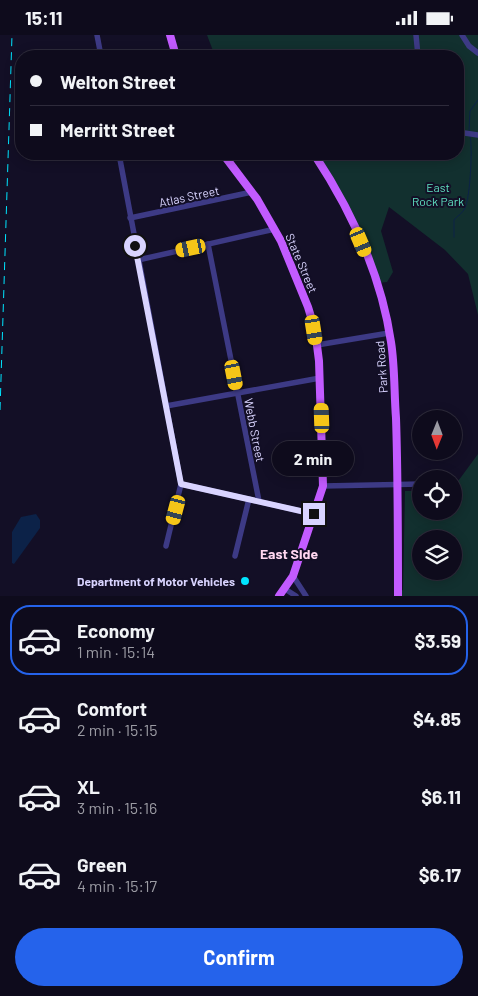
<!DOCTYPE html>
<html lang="en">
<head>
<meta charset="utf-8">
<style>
  :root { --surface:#0e0b1c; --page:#171425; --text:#f1f3f6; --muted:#9b9ba3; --line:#2e2b3b; --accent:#2563eb }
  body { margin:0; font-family:Barlow,sans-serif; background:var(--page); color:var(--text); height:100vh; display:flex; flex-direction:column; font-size:19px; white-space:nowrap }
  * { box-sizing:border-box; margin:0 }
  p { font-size:16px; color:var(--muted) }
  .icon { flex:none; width:28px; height:28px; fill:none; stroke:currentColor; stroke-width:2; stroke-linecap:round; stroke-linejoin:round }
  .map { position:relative; height:561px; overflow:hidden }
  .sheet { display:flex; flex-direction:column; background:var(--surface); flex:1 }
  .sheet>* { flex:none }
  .hud { position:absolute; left:15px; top:15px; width:449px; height:110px; border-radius:20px; box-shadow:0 2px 12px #0003,0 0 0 1px var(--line); display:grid; align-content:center; height:110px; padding:0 15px; background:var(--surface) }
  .needle { width:32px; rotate:181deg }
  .fabs { position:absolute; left:412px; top:375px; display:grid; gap:10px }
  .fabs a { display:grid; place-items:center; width:50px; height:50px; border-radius:50%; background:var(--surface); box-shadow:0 2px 12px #0003,0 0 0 1px var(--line); font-size:25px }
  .end { position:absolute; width:22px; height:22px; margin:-11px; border:6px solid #d9d4ff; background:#111; box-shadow:0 0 0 2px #111 }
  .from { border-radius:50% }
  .bubble { position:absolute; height:35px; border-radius:18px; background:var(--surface); box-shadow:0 2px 12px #0003,0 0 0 1px var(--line); font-size:16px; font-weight:700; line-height:35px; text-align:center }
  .car { position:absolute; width:15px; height:30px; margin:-15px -8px; border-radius:6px; box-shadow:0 0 4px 1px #0007; background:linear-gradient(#f5c518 24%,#345 0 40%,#f5c518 0 76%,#345 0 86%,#f5c518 0) }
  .hud b { display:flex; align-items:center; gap:18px; height:48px; font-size:19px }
  .hud b+b { border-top:1px solid var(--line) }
  .hud i { width:12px; height:12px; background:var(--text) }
  ul { padding:9px 0 0; list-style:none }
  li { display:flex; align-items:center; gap:15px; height:70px; margin:0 10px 8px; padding:0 5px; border:2px solid transparent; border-radius:20px }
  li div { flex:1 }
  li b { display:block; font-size:19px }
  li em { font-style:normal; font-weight:700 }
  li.current { border-color:var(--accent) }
  li>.icon { width:45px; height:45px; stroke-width:1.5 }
  .action { display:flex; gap:10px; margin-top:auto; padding:10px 15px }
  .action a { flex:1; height:58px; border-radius:30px; background:var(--accent); color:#fff; font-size:20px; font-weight:700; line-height:58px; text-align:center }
  .status { display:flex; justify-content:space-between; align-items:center; height:35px; padding:0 25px; background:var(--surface); direction:ltr }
  .status svg { height:14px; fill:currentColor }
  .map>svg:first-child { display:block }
  .green { fill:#12302f; fill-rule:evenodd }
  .water { fill:#0c2248 }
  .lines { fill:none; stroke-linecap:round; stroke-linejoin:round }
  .stream { stroke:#0c2248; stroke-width:1 }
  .minor { stroke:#3d3a85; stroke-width:5.5 }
  .major { stroke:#c25bff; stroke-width:8 }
  .rail { stroke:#00e5ff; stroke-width:1; stroke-dasharray:8 6; stroke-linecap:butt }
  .route { stroke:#d9d4ff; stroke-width:6 }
  .poi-dot { fill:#00e5ff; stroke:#130f26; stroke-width:2 }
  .labels { text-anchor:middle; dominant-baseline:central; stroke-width:4; stroke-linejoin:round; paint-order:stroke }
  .park-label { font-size:12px; fill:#5fe0c0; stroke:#130f26 }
  .street-label { font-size:12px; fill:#d9d4ff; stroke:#130f26 }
  .poi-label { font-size:12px; font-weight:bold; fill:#d9d4ff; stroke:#130f26; text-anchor:end }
  .neighbourhood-label { font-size:14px; font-weight:bold; fill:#ffd6f0; stroke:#130f26 }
</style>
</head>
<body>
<div class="status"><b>15:11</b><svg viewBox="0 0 49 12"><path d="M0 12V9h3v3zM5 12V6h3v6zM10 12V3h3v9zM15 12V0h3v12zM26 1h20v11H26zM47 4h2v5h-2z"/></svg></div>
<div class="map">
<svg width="478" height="561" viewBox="0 0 478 561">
  <rect width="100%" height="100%" fill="#130f26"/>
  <!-- green -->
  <g class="green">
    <polygon points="207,0 478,0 478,280 468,239 445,215 389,172 381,196 393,237 387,247 378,248 317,119 458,119 458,21 215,21"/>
    <path d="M478 419V561H401V556L403 555 405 456H421V476H454V456H457L456 449ZM421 504H454V536H421Z"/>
  </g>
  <!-- water -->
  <polygon class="water" points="36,479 40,485 40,493 14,529 12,528 12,497 21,482"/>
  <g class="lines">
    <!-- stream -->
    <g class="stream">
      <polyline points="469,95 470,76 478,65"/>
      <path d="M454 202V185C457 181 463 178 465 173 470 163 473 112 470 101"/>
    </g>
    <!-- minor -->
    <g class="minor">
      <polyline points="97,0 101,21"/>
      <polyline points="416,0 418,21"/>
      <polyline points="462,0 469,11 478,18"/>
      <polyline points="458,97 478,100"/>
      <polyline points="119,119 181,449 166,511"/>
      <polyline points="120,123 152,119"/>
      <polyline points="130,183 252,157"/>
      <polyline points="208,209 259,466"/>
      <polyline points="138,225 275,194"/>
      <polyline points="317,310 389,298"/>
      <polyline points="166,371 320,343"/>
      <polyline points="181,449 314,479"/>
      <polyline points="323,451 421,449"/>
      <polyline points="235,521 249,464"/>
      <polyline points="293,541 306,561"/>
      <polyline points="285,554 296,561"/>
    </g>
    <!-- major -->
    <g class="major">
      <polyline points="170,0 176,21"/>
      <polyline points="223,119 257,164 281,206 308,272 315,295 319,326 323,451 293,541 279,561"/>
      <path d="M314 119C351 175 381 239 391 307 395 332 394 358 396 383 398 442 398 501 398 561"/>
    </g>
    <!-- rail -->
    <polyline class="rail" points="0,375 12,0"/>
  </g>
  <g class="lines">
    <!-- route -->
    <polyline class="route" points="135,211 181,449 314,479"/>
  </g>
  <!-- markers -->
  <circle class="poi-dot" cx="245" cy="546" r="5"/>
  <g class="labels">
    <!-- park labels -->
    <g class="park-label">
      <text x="438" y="152">East<tspan x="438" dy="14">Rock Park</tspan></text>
    </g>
    <!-- street labels -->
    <g class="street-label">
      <text transform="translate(189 161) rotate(-12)">Atlas Street</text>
      <text transform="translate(302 228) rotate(67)">State Street</text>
      <text transform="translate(381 332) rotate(-94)">Park Road</text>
      <text transform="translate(255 395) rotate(79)">Webb Street</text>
    </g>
    <!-- poi labels -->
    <g class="poi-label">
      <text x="235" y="546">Department of Motor Vehicles</text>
    </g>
    <!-- neighbourhood labels -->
    <g class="neighbourhood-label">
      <text x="289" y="518">East Side</text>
    </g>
  </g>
</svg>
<div class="fabs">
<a><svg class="needle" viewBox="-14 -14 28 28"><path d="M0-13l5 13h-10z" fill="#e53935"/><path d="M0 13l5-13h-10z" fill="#9b9ba3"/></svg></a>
<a><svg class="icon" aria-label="locate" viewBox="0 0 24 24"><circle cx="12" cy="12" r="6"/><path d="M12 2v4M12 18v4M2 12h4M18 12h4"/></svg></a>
<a><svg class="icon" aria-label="layers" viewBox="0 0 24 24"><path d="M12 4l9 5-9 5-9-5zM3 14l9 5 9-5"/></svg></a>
</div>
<i class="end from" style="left:135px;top:211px"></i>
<i class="end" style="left:314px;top:479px"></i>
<div class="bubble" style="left:272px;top:406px;width:82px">2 min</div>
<i class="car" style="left:361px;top:207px;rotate:157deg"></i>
<i class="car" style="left:191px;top:213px;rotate:258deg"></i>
<i class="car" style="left:314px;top:295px;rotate:171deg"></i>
<i class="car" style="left:234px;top:340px;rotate:169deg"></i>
<i class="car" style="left:322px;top:383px;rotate:358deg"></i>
<i class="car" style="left:176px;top:475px;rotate:195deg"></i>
<div class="hud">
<b><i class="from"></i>Welton Street</b>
<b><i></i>Merritt Street</b>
</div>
</div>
<section class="sheet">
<ul>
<li class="current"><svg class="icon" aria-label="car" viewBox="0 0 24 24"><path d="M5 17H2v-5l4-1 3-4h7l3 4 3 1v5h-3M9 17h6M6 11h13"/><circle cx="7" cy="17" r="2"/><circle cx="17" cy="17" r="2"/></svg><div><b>Economy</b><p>1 min · 15:14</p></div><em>$3.59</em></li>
<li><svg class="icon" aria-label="car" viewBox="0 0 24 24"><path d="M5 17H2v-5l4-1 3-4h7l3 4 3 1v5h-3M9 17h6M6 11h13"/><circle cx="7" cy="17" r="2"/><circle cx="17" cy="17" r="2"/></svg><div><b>Comfort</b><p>2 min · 15:15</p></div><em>$4.85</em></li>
<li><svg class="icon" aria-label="car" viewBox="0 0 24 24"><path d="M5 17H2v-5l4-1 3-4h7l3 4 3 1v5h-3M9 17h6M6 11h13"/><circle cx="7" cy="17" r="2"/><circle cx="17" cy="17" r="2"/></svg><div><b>XL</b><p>3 min · 15:16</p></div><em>$6.11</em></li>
<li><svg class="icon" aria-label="car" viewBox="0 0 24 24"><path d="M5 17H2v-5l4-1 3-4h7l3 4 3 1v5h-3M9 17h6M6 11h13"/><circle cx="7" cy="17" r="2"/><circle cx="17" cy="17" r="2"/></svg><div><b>Green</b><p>4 min · 15:17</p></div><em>$6.17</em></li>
</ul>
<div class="action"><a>Confirm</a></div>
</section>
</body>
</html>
